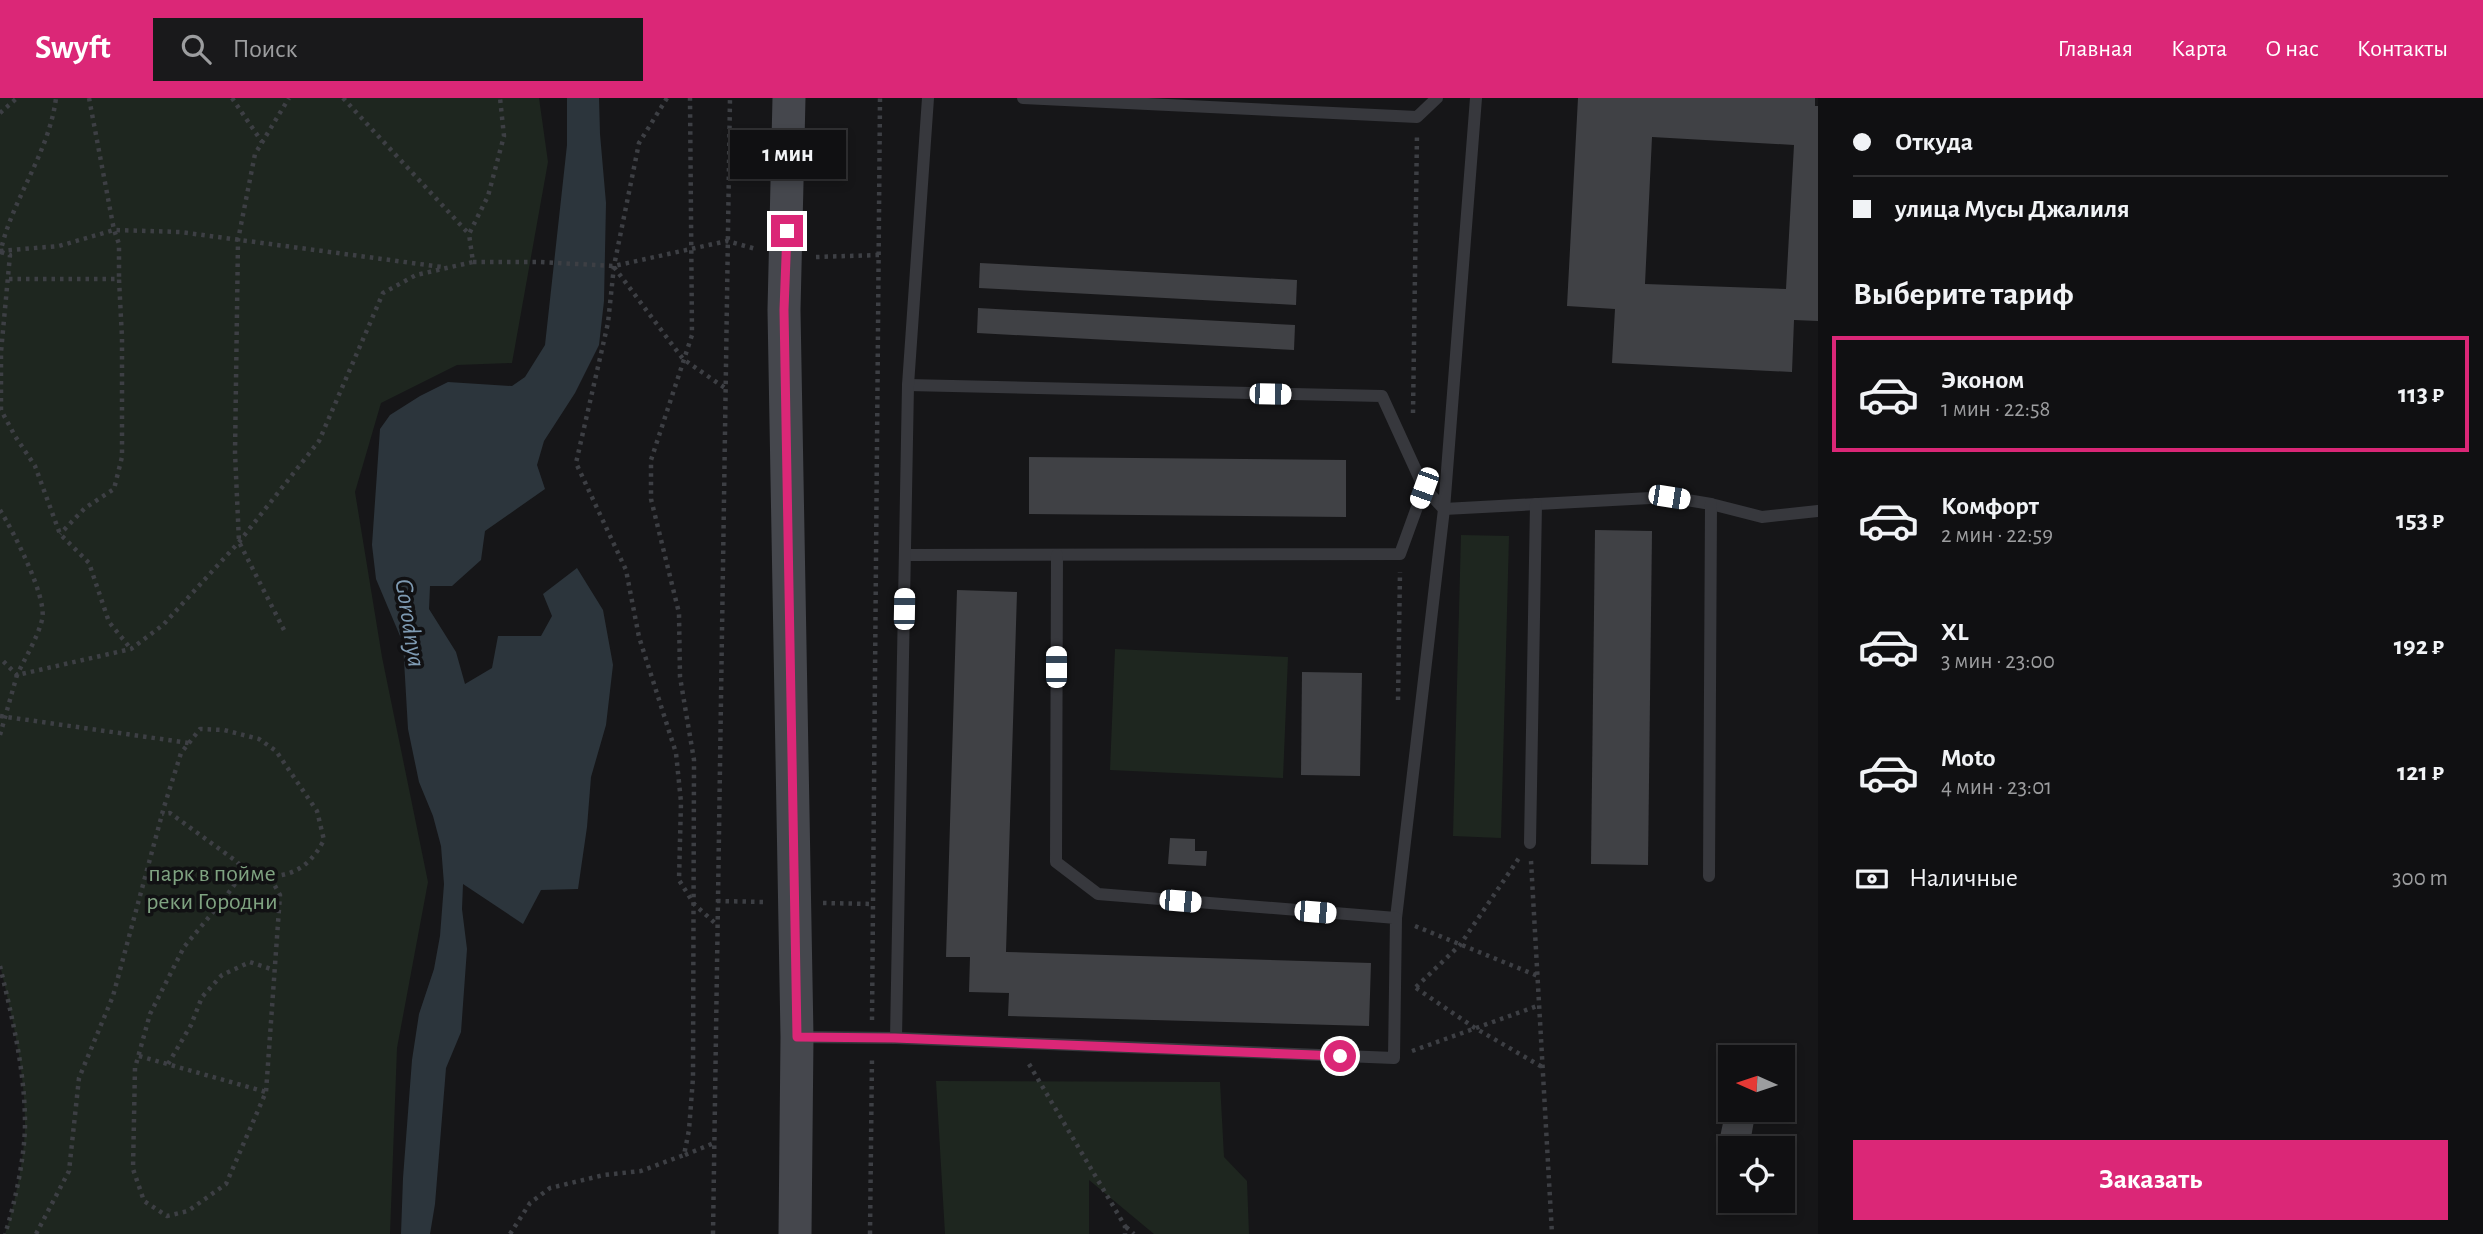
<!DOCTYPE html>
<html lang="ru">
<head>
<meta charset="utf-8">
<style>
  :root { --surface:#101012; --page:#19191b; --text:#f1f3f6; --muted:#9c9d9f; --line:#303032; --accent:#db2777 }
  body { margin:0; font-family:"Alegreya Sans",sans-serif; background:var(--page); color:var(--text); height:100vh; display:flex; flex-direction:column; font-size:26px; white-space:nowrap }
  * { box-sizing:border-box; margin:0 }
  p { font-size:23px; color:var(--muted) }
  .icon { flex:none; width:38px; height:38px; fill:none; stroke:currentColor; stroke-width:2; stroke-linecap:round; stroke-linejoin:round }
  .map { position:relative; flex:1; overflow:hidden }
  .panel { display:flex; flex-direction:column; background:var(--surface); width:665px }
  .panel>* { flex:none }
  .banner { display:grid; align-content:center; height:154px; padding:0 35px; background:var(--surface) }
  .needle { width:46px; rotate:273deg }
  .tools { position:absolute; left:1718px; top:947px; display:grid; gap:14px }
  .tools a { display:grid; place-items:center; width:77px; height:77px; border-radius:0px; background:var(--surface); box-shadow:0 4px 10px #0003,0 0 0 2px var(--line); font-size:35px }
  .end { position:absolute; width:32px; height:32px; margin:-16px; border:9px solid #db2777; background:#fff; box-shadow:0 0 0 4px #fff }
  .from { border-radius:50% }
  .bubble { position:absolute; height:49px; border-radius:0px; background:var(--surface); box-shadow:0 4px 10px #0003,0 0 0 2px var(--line); font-size:23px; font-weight:700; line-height:49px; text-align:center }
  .car { position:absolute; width:21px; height:42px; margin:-21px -10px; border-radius:9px; box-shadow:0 0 5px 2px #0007; background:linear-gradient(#fff 24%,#345 0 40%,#fff 0 76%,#345 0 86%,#fff 0) }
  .banner b { display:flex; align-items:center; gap:24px; height:66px; font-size:26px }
  .banner b+b { border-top:2px solid var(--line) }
  .banner i { width:18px; height:18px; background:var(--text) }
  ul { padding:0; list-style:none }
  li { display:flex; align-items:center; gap:21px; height:116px; margin:0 14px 10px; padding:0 21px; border:4px solid transparent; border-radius:0px }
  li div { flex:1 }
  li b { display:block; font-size:26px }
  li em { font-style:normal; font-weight:700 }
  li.active { border-color:var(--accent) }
  li>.icon { width:63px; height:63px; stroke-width:1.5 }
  h2 { padding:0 35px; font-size:32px; line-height:84px }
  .pay { display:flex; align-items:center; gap:18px; height:77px; padding:0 35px; font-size:26px }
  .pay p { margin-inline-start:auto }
  .cta { display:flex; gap:14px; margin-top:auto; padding:14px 35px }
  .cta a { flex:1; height:80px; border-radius:0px; background:var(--accent); color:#fff; font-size:28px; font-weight:700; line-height:80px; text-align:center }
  header { display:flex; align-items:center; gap:42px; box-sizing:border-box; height:98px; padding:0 35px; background:var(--accent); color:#fff }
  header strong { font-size:33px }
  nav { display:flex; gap:38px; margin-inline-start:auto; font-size:24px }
  .search { width:490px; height:63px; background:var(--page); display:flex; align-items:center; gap:18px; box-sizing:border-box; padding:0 24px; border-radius:0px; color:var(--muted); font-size:26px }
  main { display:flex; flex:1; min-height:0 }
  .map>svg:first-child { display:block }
  .green { fill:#1e261f }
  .water { fill:#2c353c }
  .building { fill:#404145; fill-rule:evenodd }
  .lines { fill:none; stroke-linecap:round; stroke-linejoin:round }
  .path { stroke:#3d3f44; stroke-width:4.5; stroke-dasharray:3.5 5; stroke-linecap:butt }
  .service { stroke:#37383d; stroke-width:12 }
  .secondary { stroke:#45474d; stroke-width:33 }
  .route { stroke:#db2777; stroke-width:9 }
  .labels { text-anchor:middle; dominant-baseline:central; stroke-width:7; stroke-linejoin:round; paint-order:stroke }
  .park-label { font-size:24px; fill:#7fa381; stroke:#111113 }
  .water-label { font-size:26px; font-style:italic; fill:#7f9bb3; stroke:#111113 }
</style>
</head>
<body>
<header>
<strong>Swyft</strong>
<div class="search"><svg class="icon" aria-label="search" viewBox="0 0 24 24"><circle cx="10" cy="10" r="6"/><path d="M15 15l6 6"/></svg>Поиск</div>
<nav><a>Главная</a><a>Карта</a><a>О нас</a><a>Контакты</a></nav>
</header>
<main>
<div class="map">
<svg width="1818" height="1136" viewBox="0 0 1818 1136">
  <rect width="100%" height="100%" fill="#161618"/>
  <!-- green -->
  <g class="green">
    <path d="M0 0H539L548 64 512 265 457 267 381 305 355 394 382 559 428 784 397 950 390 1136H5C15 1106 25 1057 25 1026 25 972 12 919 0 867Z"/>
    <polygon points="1461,437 1509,438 1501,740 1453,738"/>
    <polygon points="1115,551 1288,559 1283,680 1110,672"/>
    <polygon points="936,983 1220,984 1224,1059 1247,1083 1249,1136 1154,1136 1089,1082 1089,1136 945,1136"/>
  </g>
  <!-- water -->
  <polygon class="water" points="567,0 599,0 600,36 606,105 604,203 599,247 575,295 544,343 537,367 545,391 485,433 481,462 452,488 430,488 429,511 456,554 465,586 492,570 498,538 541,538 552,518 543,496 577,470 603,512 613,567 606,627 591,679 587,729 578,791 541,792 523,826 463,786 462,811 467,851 461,934 446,970 435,1106 430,1136 401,1136 403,1080 412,962 419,916 434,871 440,838 444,786 441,748 433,718 419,684 408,631 403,545 376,481 372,447 380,331 390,317 420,298 448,284 512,288 525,279 545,247 567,47"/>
  <!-- building -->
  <g class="building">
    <path d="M1578 0H1815V8H1818V223L1794 222 1792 274 1612 265 1615 211 1567 208ZM1652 39 1794 47 1786 191 1645 186Z"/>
    <polygon points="980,165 1297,182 1296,207 979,190"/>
    <polygon points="978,210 1295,227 1294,252 977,235"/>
    <polygon points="1029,359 1346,362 1346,419 1029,416"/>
    <polygon points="1595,432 1652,433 1648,767 1591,766"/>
    <polygon points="957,492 1017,494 1006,854 1371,865 1369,928 1008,918 1009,895 969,894 970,859 946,859"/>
    <polygon points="1302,574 1362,575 1360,678 1301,677"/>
    <polygon points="1170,740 1195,741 1195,753 1207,753 1206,768 1168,766"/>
    <polygon points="1737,953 1763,958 1763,959 1736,959"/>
    <polygon points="1730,992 1731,1012 1756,1012 1750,1045 1720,1039"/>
  </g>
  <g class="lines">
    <!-- path -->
    <g class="path">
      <polyline points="89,0 114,132 119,146 119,181"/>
      <polyline points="232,0 262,44"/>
      <polyline points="343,0 469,136"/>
      <polyline points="667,0 639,45 614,168 608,225 576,365 626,472 639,539 676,655 681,704 679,782 694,806 716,826"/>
      <polyline points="0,15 17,0"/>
      <polyline points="0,153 59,148 114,132 180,134 442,169"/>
      <polyline points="1,154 10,157 1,254 1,312 15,338 35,368 60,436 89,465 109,524 131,551"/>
      <path d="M0 156C11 102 49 56 56 0"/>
      <polyline points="816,159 879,157"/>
      <polyline points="473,164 539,164 614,168 727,143 756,151"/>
      <polyline points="614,169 683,261 725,290"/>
      <polyline points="9,181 119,181 122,240 122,359 114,391 85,410 60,436"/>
      <polyline points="1413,315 1417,36"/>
      <path d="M0 412C13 433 48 500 42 522 37 541 25 560 17 577L0 560"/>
      <polyline points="284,532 239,444 235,355 238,142 255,56 289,0"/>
      <polyline points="1398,602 1400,474"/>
      <polyline points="0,618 189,645"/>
      <polyline points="0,637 17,577 131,551 163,527 239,444 319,343 383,195 416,177 473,164 469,136 488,98 504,38 500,0"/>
      <polyline points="1531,763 1552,1136"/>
      <polyline points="245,772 224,801 184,849 150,916 135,970 133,1071 144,1103 167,1118 188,1113 226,1086 266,994 280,797 270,779"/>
      <polyline points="717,803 765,804"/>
      <polyline points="823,805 873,806"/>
      <polyline points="1415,828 1538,878"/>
      <path d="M0 868C12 919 25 972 25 1026 25 1057 15 1106 5 1136"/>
      <polyline points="1416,889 1460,847 1519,760"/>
      <polyline points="1416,890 1475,930 1544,970"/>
      <polyline points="872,922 880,0"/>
      <polyline points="1412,953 1540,907"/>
      <polyline points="139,958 266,994"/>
      <polyline points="168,966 191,927 202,899 222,877 250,864 274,872"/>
      <polyline points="1029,966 1125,1128 1125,1136"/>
      <polyline points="685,1057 714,1045"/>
      <polyline points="1126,1129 1134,1136"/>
      <path d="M36 1136 69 1073 79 980 113 898 164 709 181 655 200 631 224 632 259 641 276 653 317 713 324 742C306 775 289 778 253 780L236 763 170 715 162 716"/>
      <polyline points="510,1136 530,1105 550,1090 604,1077 641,1073 684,1057 689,1032 693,980 694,662 680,579 679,515 651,401 651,362 692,237 690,0"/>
      <polyline points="713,1136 730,0"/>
      <polyline points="870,1136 872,958"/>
    </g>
    <!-- service -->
    <g class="service">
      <polyline points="1023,0 1417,19 1437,0"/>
      <polyline points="908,287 1382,298 1424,390 1444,411 1669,399 1711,406 1762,419 1818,413"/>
      <polyline points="905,457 1400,456 1424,390"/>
      <polyline points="1530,745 1536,406"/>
      <polyline points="1709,778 1711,406"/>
      <polyline points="1396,820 1444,411 1476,0"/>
      <polyline points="798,939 896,940 1394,960 1396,820 1098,796 1056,764 1057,457"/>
      <polyline points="896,940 908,287 928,0"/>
    </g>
    <!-- secondary -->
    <polyline class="secondary" points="789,0 784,212 797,939 795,1136"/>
  </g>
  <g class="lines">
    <!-- route -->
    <polyline class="route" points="787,133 784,212 797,939 895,940 1340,958"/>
  </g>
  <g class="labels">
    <!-- park labels -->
    <g class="park-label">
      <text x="212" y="776">парк в пойме<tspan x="212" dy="28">реки Городни</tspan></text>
    </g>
    <!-- water labels -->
    <g class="water-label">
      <text transform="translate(410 525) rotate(81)">Gorodnya</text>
    </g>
  </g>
</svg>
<div class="tools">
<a><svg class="needle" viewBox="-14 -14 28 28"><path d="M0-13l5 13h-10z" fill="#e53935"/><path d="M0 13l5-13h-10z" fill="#9c9d9f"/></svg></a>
<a><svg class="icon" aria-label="locate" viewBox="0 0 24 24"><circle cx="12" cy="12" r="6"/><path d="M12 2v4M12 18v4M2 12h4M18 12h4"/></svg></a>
</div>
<i class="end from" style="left:1340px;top:958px"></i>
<i class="end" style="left:787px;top:133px"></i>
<div class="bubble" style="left:730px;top:32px;width:116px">1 мин</div>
<i class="car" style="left:1270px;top:296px;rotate:91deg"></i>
<i class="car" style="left:1424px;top:390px;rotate:200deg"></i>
<i class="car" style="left:1669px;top:399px;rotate:99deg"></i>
<i class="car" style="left:904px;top:511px;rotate:1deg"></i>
<i class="car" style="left:1056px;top:569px;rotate:0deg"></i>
<i class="car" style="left:1180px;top:803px;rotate:95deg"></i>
<i class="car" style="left:1315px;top:814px;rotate:95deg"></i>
</div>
<section class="panel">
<div class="banner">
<b><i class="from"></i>Откуда</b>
<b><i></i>улица Мусы Джалиля</b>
</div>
<h2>Выберите тариф</h2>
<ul>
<li class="active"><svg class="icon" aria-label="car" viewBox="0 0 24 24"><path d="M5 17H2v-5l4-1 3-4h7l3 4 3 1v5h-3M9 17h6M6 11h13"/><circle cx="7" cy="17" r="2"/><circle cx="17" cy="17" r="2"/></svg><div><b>Эконом</b><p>1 мин · 22:58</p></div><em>113 ₽</em></li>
<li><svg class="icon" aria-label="car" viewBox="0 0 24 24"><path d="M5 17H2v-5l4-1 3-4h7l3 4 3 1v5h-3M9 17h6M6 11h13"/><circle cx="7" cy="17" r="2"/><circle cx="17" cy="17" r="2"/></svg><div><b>Комфорт</b><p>2 мин · 22:59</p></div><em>153 ₽</em></li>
<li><svg class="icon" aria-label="car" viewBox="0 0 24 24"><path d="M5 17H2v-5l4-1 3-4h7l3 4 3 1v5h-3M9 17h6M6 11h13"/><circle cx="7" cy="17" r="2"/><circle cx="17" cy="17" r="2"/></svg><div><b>XL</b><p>3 мин · 23:00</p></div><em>192 ₽</em></li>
<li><svg class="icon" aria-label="car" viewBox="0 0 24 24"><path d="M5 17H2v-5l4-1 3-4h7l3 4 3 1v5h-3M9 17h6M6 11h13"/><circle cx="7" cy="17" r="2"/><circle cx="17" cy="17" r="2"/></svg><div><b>Moto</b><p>4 мин · 23:01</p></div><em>121 ₽</em></li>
</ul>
<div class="pay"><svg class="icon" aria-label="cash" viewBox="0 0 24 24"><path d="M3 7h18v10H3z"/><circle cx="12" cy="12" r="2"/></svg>Наличные<p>300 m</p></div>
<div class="cta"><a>Заказать</a></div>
</section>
</main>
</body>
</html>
